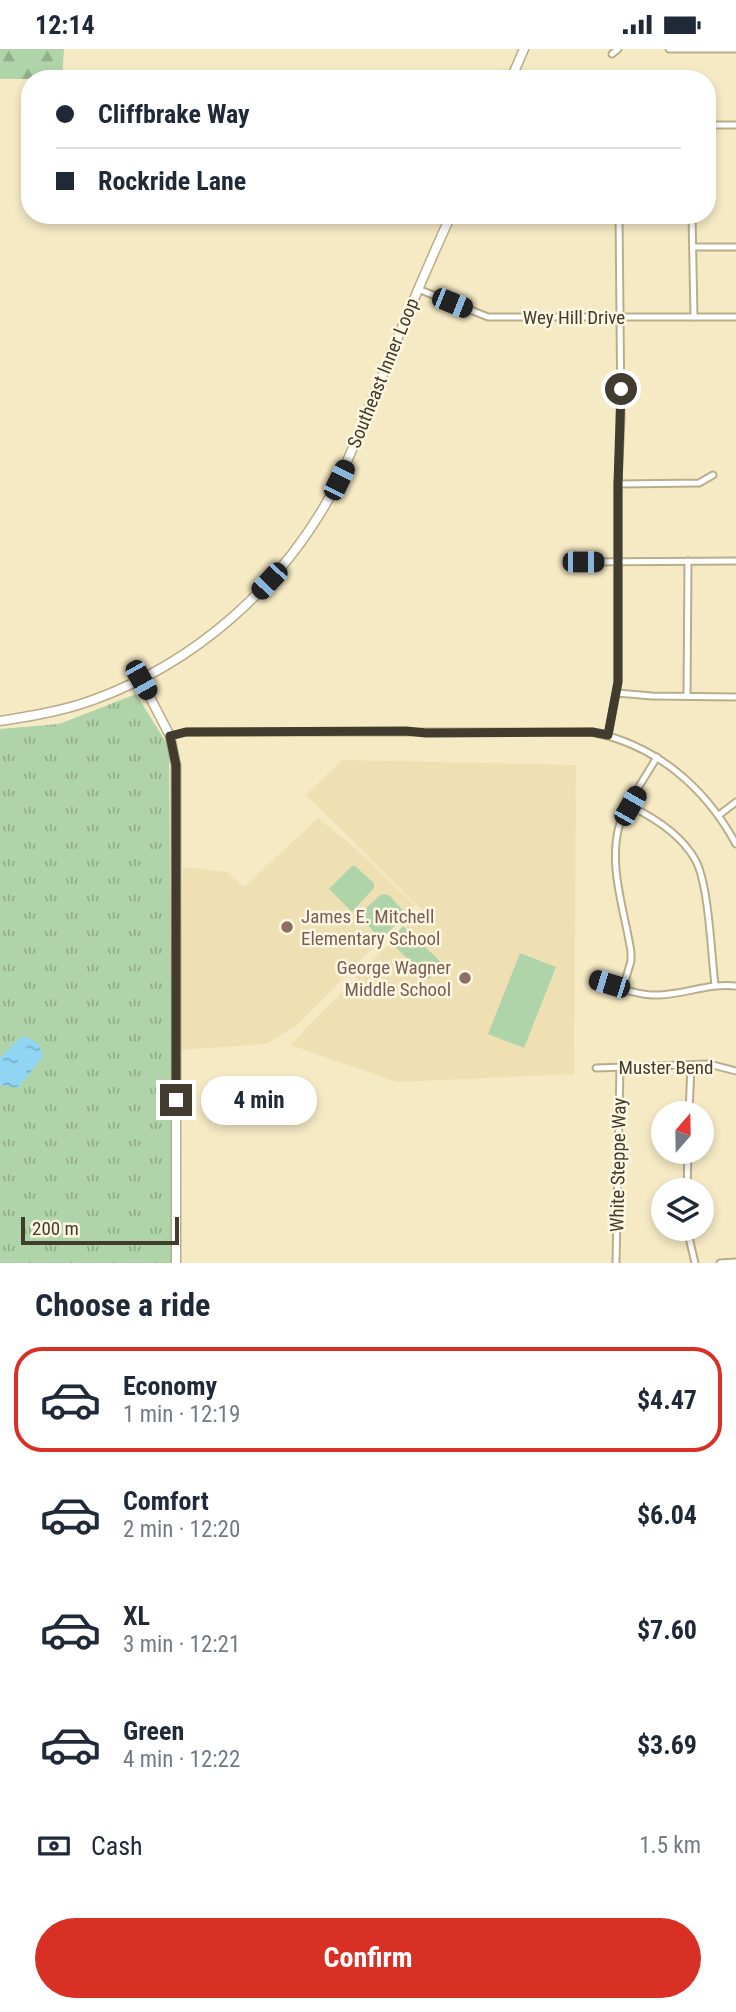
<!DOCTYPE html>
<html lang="en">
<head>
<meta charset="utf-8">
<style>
  :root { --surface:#fff; --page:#f2f2f3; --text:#1f2937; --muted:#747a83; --line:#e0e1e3; --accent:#d93025 }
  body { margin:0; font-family:"Roboto Condensed",sans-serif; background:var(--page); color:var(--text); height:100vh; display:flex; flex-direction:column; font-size:26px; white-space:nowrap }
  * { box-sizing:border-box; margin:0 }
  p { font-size:23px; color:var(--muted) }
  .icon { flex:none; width:38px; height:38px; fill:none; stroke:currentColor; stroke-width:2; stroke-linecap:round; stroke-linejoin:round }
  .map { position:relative; height:1214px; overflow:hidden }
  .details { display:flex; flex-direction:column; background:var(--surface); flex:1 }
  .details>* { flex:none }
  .banner { position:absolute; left:21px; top:21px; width:695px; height:154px; border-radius:28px; box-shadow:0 4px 10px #0003; display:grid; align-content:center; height:154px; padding:0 35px; background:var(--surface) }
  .needle { width:46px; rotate:20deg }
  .tools { position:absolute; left:651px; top:1052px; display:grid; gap:14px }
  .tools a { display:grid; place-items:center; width:63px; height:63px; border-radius:50%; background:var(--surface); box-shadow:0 4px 10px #0003; font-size:35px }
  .scale { position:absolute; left:21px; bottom:18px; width:158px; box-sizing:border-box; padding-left:7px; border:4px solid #413c2e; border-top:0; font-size:19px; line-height:24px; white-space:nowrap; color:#413c2e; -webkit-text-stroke:5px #fff7e1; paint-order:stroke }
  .end { position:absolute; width:32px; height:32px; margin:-16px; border:9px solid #413c2e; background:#fff; box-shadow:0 0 0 4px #fff }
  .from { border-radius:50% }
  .bubble { position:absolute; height:49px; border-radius:24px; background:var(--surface); box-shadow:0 4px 10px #0003; font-size:23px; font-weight:700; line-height:49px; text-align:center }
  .car { position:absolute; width:21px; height:42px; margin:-21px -10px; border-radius:9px; box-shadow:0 0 5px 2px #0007; background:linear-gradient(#222 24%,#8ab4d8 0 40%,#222 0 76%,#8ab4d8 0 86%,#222 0) }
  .banner b { display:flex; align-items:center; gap:24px; height:66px; font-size:26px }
  .banner b+b { border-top:2px solid var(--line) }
  .banner i { width:18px; height:18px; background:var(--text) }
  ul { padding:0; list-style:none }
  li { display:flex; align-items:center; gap:21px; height:105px; margin:0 14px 10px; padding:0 21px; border:4px solid transparent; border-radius:28px }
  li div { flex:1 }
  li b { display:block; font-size:26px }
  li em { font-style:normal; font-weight:700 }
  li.selected { border-color:var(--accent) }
  li>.icon { width:63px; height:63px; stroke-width:1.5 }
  h2 { padding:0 35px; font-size:32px; line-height:84px }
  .pay { display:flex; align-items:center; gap:18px; height:77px; padding:0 35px; font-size:26px }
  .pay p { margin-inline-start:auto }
  .primary-button { display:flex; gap:14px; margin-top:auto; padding:14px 35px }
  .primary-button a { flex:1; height:80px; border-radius:42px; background:var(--accent); color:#fff; font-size:28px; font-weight:700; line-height:80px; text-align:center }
  .status { display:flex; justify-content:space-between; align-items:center; height:49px; padding:0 35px; background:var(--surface); direction:ltr }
  .status svg { height:19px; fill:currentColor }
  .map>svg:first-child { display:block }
  .built { fill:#efe0b4 }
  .grass { fill:url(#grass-tufts) }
  .forest { fill:url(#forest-firs) }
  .park { fill:#b0d4a9 }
  .water { fill:url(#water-ripples) }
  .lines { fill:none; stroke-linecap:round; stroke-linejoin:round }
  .street-casing { stroke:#b9ad8a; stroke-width:9 }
  .secondary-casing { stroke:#b9ad8a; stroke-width:11 }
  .street { stroke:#fff; stroke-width:5 }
  .secondary { stroke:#fff; stroke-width:8 }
  .route { stroke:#413c2e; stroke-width:9 }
  .education-dot { fill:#8d6e63; stroke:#fff7e1; stroke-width:2.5 }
  .labels { text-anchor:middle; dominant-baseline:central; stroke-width:5; stroke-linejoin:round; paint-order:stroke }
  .street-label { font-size:19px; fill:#413c2e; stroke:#fff7e1 }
  .education-label { font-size:19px; fill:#785e54; stroke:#fff7e1; text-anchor:start }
</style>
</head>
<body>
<div class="status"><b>12:14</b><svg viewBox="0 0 49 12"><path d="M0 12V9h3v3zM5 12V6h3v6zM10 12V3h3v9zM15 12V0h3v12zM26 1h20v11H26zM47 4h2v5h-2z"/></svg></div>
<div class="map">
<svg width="736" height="1214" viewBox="0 0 736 1214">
  <defs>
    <pattern id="grass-tufts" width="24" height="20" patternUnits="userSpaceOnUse" patternTransform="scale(1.75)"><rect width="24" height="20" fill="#b0d4a9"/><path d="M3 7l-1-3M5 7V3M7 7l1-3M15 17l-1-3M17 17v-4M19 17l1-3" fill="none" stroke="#91ad8a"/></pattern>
    <pattern id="forest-firs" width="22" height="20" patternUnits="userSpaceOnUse" patternTransform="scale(1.75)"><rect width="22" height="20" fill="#b0d4a9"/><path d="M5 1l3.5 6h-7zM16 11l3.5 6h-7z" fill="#91ad8a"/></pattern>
    <pattern id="water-ripples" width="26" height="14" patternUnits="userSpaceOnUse" patternTransform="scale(1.75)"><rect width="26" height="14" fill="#90d5f3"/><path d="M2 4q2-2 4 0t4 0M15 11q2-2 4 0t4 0" fill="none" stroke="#77aec5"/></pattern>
  </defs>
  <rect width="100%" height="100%" fill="#f6eac5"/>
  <!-- built -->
  <g class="built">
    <polygon points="342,711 576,716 574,1025 397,1033 290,996 422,861 306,746"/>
    <polygon points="318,769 354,798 415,856 295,978 266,995 178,1001 183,818 227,823 244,838"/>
  </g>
  <!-- grass -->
  <polygon class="grass" points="136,645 169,698 173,1214 0,1214 0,680 59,675"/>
  <!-- forest -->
  <polygon class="forest" points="0,0 64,0 62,30 0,30"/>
  <!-- park -->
  <g class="park">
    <polygon points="352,817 355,817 374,834 374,839 352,863 329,840"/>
    <polygon points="384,845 390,847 406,865 381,891 359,866 379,847"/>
    <polygon points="403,877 442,914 429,930 389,892"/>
    <polygon points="520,904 556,918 524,999 488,985"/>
  </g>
  <!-- water -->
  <path class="water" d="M21 988C32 988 43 996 42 1008L18 1039 0 1036V1009Z"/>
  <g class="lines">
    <!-- street casing -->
    <g class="street-casing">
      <g id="street">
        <polyline points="669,0 736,0"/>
        <polyline points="612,5 618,0"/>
        <polyline points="707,76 736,76"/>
        <polyline points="692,166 694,268"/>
        <polyline points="693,198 736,198"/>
        <polyline points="418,240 488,268 735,268"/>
        <polyline points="618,435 699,434 713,426"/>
        <polyline points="583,513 736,512"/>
        <polyline points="617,644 652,647 736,648"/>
        <polyline points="687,647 688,512"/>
        <polyline points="608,686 618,633 618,435 621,370 619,166"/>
        <path d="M170 687 186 683H592C656 696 705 738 736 795"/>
        <path d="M630 757C655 769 682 786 696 812 709 838 711 904 715 936"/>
        <polyline points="719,766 736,753"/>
        <path d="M595 930C615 937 637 947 659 946 686 945 709 934 736 937"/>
        <path d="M623 939 631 912V903C625 863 607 815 620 774 628 752 645 729 657 708"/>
        <polyline points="596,1019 709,1015 736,1022"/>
        <polyline points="689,1064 691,1016"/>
        <polyline points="687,1141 688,1102"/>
        <polyline points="687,1180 695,1214"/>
        <polyline points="616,1214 620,1018"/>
        <polyline points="720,1214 736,1213"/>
      </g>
    </g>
    <!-- secondary casing -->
    <g class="secondary-casing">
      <g id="secondary">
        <polyline points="511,30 524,0"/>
        <polyline points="141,631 170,687 176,716 176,1214"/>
        <path d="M0 672C31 667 63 662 93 651 195 614 280 539 332 444 350 410 363 373 378 337 401 280 425 223 451 166"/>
      </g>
    </g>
    <!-- street -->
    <use href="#street" class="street"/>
    <!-- secondary -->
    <use href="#secondary" class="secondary"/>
  </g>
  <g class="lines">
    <!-- route -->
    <polyline class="route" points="176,1051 176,716 170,687 186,683 406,682 426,684 592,683 608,686 618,633 618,435 621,340"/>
  </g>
  <!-- markers -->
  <g class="education-dot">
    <circle cx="287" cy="878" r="7"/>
    <circle cx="465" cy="929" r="7"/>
  </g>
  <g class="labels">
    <!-- street labels -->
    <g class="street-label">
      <text x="574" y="268">Wey Hill Drive</text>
      <text transform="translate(383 324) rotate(-68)">Southeast Inner Loop</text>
      <text x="666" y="1018">Muster Bend</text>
      <text transform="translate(618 1116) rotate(-89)">White Steppe Way</text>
    </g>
    <!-- education labels -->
    <g class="education-label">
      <text x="301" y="867">James E. Mitchell<tspan x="301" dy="22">Elementary School</tspan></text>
      <text x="451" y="918" text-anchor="end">George Wagner<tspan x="451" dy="22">Middle School</tspan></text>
    </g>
  </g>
</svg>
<div class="tools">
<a><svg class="needle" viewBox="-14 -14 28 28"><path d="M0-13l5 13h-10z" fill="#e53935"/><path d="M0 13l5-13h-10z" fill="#747a83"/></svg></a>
<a><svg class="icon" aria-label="layers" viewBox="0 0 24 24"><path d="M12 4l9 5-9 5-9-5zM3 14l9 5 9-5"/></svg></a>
</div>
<div class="scale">200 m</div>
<i class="end from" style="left:621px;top:340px"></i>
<i class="end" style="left:176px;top:1051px"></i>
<div class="bubble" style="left:201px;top:1027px;width:116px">4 min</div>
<i class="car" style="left:452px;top:254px;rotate:112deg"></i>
<i class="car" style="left:339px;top:431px;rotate:26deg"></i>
<i class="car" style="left:583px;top:513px;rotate:90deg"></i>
<i class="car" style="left:269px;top:532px;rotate:223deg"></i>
<i class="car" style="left:141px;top:631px;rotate:151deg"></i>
<i class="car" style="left:630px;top:757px;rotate:30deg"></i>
<i class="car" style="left:609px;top:935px;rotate:287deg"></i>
<div class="banner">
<b><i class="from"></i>Cliffbrake Way</b>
<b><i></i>Rockride Lane</b>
</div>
</div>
<section class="details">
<h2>Choose a ride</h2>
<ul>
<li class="selected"><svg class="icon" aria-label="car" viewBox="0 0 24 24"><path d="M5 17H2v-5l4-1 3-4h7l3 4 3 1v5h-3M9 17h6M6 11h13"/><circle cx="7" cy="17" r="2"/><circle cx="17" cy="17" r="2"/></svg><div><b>Economy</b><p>1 min · 12:19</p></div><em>$4.47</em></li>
<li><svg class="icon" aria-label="car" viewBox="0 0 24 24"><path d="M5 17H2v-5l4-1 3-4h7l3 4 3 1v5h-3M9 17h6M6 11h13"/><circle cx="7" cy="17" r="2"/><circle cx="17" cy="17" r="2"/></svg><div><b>Comfort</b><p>2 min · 12:20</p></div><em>$6.04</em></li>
<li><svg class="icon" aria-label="car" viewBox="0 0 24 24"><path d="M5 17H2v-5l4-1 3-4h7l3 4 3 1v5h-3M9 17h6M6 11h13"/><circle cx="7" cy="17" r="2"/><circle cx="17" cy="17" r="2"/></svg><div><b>XL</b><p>3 min · 12:21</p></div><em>$7.60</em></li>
<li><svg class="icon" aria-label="car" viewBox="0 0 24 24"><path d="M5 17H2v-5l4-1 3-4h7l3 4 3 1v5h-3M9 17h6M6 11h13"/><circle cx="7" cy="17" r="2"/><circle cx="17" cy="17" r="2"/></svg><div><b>Green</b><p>4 min · 12:22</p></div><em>$3.69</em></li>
</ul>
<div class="pay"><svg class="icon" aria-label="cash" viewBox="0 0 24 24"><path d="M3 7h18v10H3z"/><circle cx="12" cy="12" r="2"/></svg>Cash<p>1.5 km</p></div>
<div class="primary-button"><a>Confirm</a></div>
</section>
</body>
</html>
